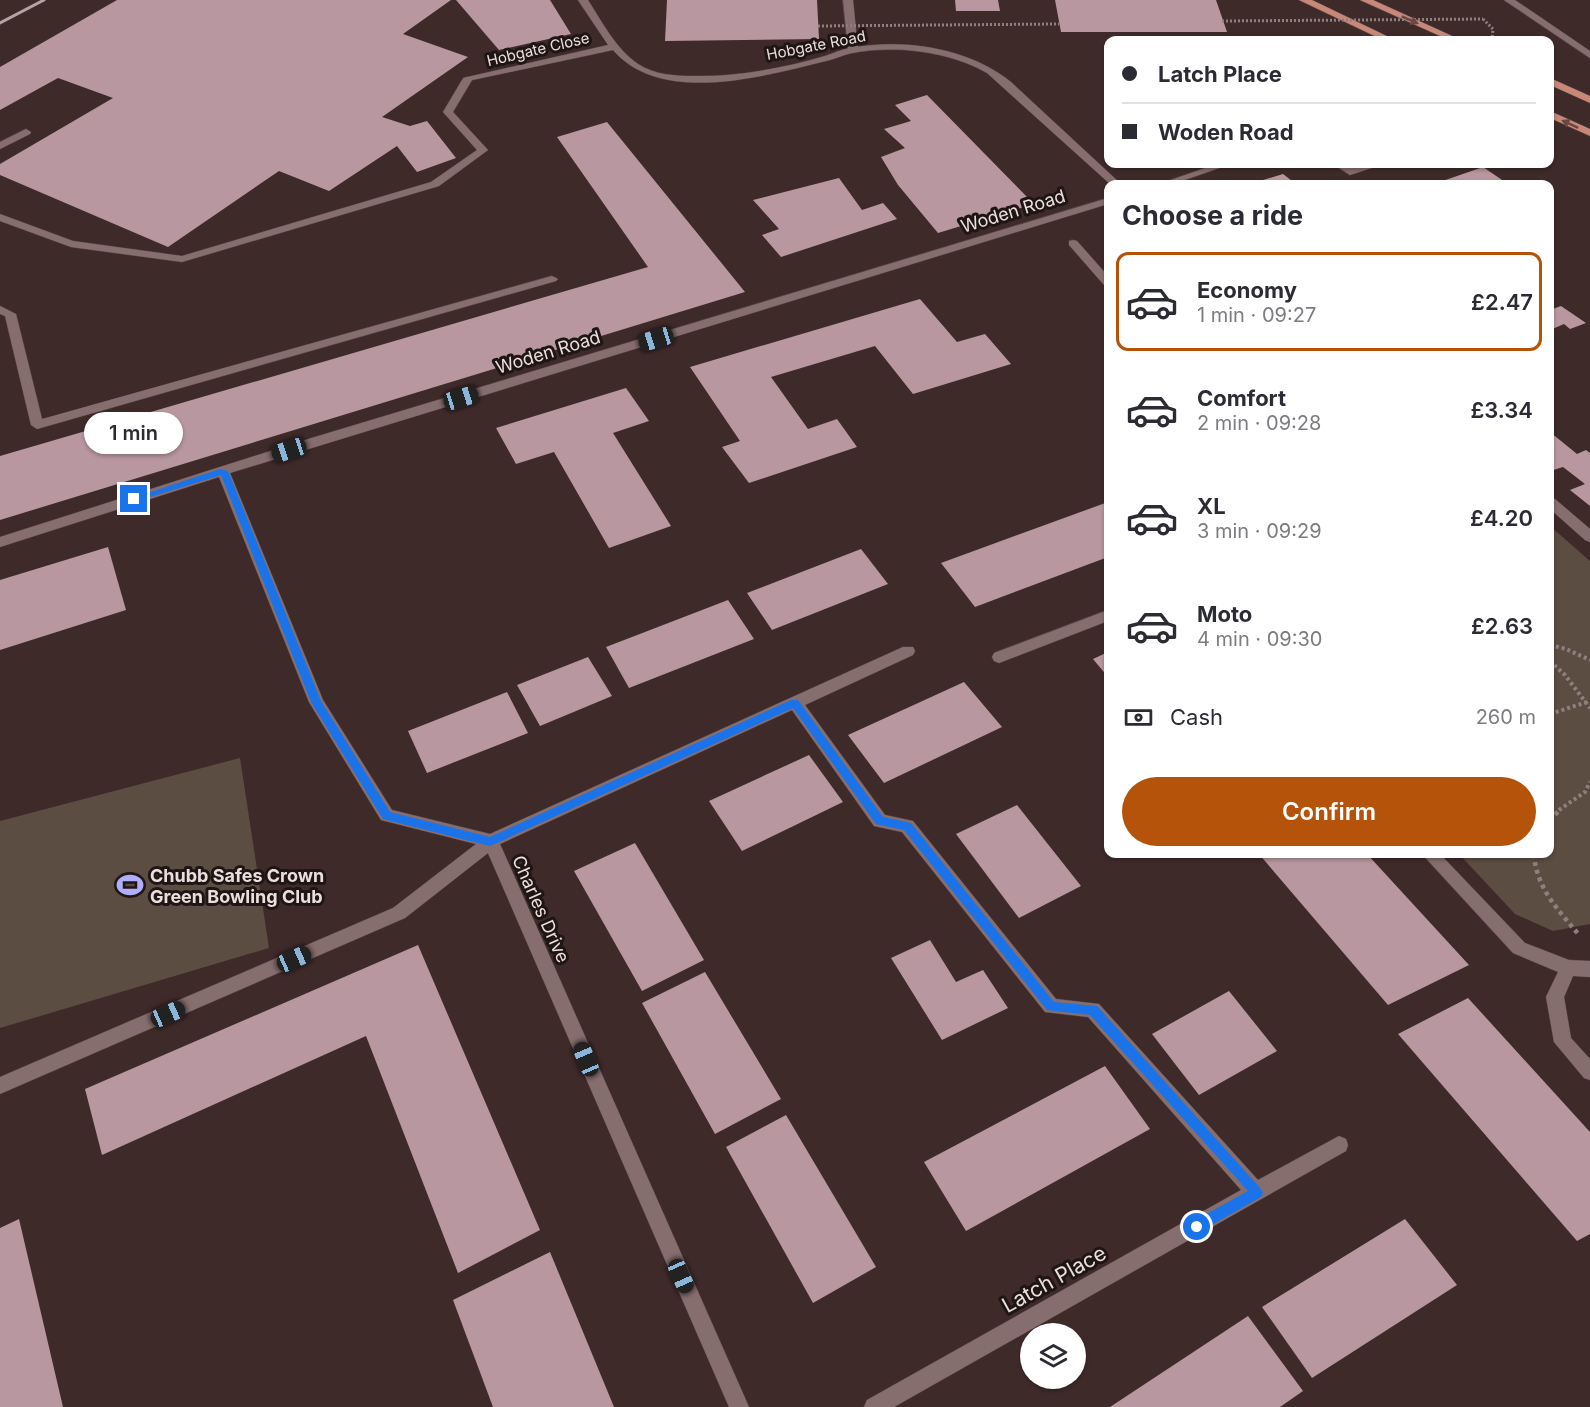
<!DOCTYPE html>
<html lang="en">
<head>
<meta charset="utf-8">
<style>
  :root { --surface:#fff; --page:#f7f7f7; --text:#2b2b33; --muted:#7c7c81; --line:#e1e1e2; --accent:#b45309 }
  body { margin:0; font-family:Inter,sans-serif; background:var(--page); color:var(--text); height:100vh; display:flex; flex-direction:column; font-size:22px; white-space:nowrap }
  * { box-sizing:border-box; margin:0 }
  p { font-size:20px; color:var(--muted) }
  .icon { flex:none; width:33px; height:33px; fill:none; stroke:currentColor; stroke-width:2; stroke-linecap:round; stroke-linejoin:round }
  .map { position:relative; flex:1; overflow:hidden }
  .details { position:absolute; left:1104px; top:180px; width:450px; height:678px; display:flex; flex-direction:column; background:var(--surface); border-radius:12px; box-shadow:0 2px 4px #0004 }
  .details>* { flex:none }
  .guide { position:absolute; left:1104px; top:36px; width:450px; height:132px; border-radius:12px; box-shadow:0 2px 4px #0004; display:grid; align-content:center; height:132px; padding:0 18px; background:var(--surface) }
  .tools { position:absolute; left:1020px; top:1323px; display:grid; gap:12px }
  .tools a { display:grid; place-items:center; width:66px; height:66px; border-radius:50%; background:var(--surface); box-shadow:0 2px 4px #0004; font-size:30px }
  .end { position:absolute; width:27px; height:27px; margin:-14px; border:8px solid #1a73e8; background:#fff; box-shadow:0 0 0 3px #fff }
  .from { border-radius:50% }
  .bubble { position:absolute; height:42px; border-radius:21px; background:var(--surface); box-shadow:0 2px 4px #0004; font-size:20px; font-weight:600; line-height:42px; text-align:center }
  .car { position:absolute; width:18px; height:36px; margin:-18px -9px; border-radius:8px; box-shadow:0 0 4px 2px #0007; background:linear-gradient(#222 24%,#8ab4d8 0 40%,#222 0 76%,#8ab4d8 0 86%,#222 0) }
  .guide b { display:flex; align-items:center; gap:21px; height:57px; font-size:22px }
  .guide b+b { border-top:2px solid var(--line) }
  .guide i { width:15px; height:15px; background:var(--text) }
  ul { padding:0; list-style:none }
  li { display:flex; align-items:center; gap:18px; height:99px; margin:0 12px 9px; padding:0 6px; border:3px solid transparent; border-radius:12px }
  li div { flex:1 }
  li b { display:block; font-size:22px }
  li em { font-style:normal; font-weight:600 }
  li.current { border-color:var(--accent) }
  li>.icon { width:54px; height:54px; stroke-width:1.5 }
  h2 { padding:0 18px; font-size:27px; line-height:72px }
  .pay { display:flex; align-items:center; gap:15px; height:66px; padding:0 18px; font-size:22px }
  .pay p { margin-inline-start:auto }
  .action { display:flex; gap:12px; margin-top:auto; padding:12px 18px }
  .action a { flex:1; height:69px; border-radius:36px; background:var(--accent); color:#fff; font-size:24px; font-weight:600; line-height:69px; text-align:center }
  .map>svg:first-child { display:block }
  .green { fill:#5c4d43 }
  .building { fill:#b897a0 }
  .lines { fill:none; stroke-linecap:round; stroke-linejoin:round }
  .lane-casing { stroke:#594747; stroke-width:1 }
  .street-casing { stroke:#594747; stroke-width:1 }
  .primary-casing { stroke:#594747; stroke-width:1 }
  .path-far2 { stroke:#917f7f; stroke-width:3; stroke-dasharray:2 2; stroke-linecap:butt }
  .path-far1 { stroke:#917f7f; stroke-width:4; stroke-dasharray:3 3; stroke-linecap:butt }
  .path { stroke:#917f7f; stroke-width:4.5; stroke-dasharray:4 4; stroke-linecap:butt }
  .lane { fill:#876e6e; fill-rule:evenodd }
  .street { fill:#876e6e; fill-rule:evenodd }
  .primary { fill:#c78879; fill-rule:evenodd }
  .rail { stroke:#b4a3a3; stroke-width:3 }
  .path-bridge { stroke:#917f7f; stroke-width:3; stroke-dasharray:2 2; stroke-linecap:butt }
  .oneway { fill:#6b4942 }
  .route { fill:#1a73e8 }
  .labels { text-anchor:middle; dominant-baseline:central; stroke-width:6; stroke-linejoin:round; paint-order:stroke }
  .far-street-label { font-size:15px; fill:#eddede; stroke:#1f1515 }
  .street-label { font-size:18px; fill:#eddede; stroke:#1f1515 }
  .poi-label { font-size:18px; font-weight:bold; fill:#eddede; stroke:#1f1515; text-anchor:start }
  .near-street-label { font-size:21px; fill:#eddede; stroke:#1f1515 }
</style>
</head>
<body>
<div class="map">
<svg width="1590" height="1407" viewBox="0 0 1590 1407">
  <rect width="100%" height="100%" fill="#3f2a2a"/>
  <!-- green -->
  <g class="green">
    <polygon points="1550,526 1590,561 1590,924 1553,931 1515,914 1459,854 1550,854"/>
    <polygon points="240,758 269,948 0,1028 0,821"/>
  </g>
  <!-- building -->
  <g class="building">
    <polygon points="117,0 451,0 403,34 468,57 382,117 410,126 427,121 456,158 417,172 397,146 329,191 279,171 168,247 0,175 0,164 113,98 58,78 0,110 0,67"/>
    <polygon points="456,0 550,0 571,34 499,50"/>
    <polygon points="667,0 817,0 819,39 665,41"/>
    <polygon points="955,0 998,0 1000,11 956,11"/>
    <polygon points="1055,0 1216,0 1227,32 1061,32"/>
    <polygon points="927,95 1034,204 938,233 898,185 881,157 905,148 884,129 911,121 895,105"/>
    <polygon points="607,122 745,292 0,520 0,456 648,267 557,137"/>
    <polygon points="1483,167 1508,184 1434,184"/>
    <polygon points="1283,174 1296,184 1250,184"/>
    <polygon points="839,178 862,210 883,203 897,219 781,257 762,235 779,229 753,200"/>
    <polygon points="920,299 957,342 985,334 1011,364 913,394 875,346 771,377 808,429 837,419 857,447 749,483 722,447 740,441 690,367"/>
    <polygon points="1561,306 1586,323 1570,329 1564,324 1550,330 1550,310"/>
    <polygon points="626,388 649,421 613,433 671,526 609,548 554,452 516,464 496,428"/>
    <polygon points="1550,432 1577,454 1586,450 1590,453 1590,506 1570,490 1585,484 1563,467 1550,471"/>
    <polygon points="1108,502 1108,557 975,607 941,563"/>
    <polygon points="108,547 126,610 0,650 0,580"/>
    <polygon points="861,549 888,584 772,630 747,593"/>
    <polygon points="728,600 754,639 629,688 606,647"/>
    <polygon points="1108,652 1108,677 1093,659"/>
    <polygon points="588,657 612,696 540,726 517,685"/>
    <polygon points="964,682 1002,727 884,783 848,735"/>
    <polygon points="507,692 528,733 427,773 408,731"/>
    <polygon points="809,755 843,802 742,851 709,801"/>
    <polygon points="1017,805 1081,886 1019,918 956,834"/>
    <polygon points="635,843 704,960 642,991 574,871"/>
    <polygon points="1259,854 1367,854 1469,965 1388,1005"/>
    <polygon points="930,940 956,982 983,970 1008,1008 942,1040 891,958"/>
    <polygon points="418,945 540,1230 458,1273 366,1036 102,1155 85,1089"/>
    <polygon points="705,972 781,1099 715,1134 642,1003"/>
    <polygon points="1229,991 1277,1051 1199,1095 1152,1034"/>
    <polygon points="1468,998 1590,1132 1590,1234 1577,1241 1398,1034"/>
    <polygon points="1105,1066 1150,1129 966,1231 924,1162"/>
    <polygon points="786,1115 876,1267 813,1303 726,1147"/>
    <polygon points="19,1219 63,1407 0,1407 0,1228"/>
    <polygon points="1405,1219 1457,1285 1312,1378 1262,1307"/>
    <polygon points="550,1252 614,1407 493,1407 453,1300"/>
    <polygon points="1248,1316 1303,1391 1280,1407 1110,1407"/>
  </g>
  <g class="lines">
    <!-- lane casing -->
    <g class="lane-casing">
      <g id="lane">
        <polygon points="843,0 853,0 858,50 853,53 848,50"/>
        <polygon points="467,77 472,80 453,112 488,150 439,186 182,262 71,247 0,221 0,214 73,241 182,256 431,182 477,150 443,112 462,80"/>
        <polygon points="26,129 31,132 30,134 0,149 0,142"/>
        <polygon points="1333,164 1344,164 1352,168 1369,164 1384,164 1350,175"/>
        <polygon points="1073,240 1077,241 1108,276 1108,286 1104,285 1069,245 1069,241"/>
        <polygon points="552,276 558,279 556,281 37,429 31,425 5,316 0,314 0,306 16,314 42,419"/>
      </g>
    </g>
    <!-- street casing -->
    <g class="street-casing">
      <g id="street">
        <path d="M578 0H588C602 22 616 49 638 64 655 75 675 76 695 76 737 77 784 68 825 56 834 53 842 49 851 48 904 38 969 48 1011 82L1121 184H1110L987 73C948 51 896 45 852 53 843 55 835 59 826 61 764 76 661 106 613 50L463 82V78L608 45Z"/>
        <polygon points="1504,0 1515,0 1590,51 1590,58"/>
        <polygon points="1217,164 1231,164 1173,184 1159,184"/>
        <polygon points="1108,198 1108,204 230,473 323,700 392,810 490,834 903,647 913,647 915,651 913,655 805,705 885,815 913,821 1056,999 1099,1004 1258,1180 1339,1136 1346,1139 1348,1145 1346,1151 894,1407 864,1407 867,1400 1241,1190 1088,1017 1045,1012 902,832 874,826 792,710 500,844 749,1407 729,1407 488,853 405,918 0,1094 0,1077 393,908 476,844 381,820 309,702 219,477 0,547 0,537 305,440"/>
        <polygon points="1550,497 1555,499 1590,529 1590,542 1585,540 1550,509"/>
        <polygon points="1108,610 1108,621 999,663 994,661 992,657 994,653"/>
        <polygon points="1422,854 1440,854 1525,943 1569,960 1590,961 1590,977 1573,976 1564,997 1571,1038 1590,1059 1590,1080 1584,1078 1554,1042 1546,997 1558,972 1513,953"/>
      </g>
    </g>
    <!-- primary casing -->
    <g class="primary-casing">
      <g id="primary">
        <polygon points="1299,0 1312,0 1395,40 1383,40"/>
        <polygon points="1360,0 1373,0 1461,40 1449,40"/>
        <polygon points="1550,78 1590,96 1590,103 1550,85"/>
        <polygon points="1550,111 1590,129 1590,136 1550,118"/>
      </g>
    </g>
    <!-- path-far2 -->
    <polyline class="path-far2" points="1483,19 1493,29 1492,38 1497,40"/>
    <!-- path-far1 -->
    <g class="path-far1">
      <polyline points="1550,645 1566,649 1590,660"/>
      <polyline points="1550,661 1565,675 1590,708"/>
      <polyline points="1550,714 1587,702"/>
      <polyline points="1559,810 1585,792 1590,782"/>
    </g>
    <!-- path -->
    <g class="path">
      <polyline points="1550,821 1560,809"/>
      <path d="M1534 854C1536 888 1559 911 1580 936"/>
    </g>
    <!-- lane -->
    <use href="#lane" class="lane"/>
    <!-- street -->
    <use href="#street" class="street"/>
    <!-- primary -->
    <use href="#primary" class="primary"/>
    <!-- rail -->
    <polyline class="rail" points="0,23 44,0"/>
    <!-- path-bridge -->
    <g class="path-bridge">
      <polyline points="1222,21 1483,19"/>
      <polyline points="818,26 1059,24"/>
    </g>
  </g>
  <!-- one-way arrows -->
  <defs><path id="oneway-solid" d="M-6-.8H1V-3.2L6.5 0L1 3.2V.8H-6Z" transform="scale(1.5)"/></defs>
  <g class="oneway">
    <use href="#oneway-solid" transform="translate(1410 20) rotate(24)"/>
    <use href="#oneway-solid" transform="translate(1570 124) rotate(-155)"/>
  </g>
  <!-- route -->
  <polygon class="route" points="220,469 228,471 321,701 390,812 490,837 791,700 798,700 883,817 911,823 1054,1002 1097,1006 1261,1189 1263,1193 1261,1197 1201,1231 1197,1233 1192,1231 1190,1227 1192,1222 1248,1191 1090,1015 1047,1010 904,830 876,824 793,708 490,846 383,819 311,702 221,475 134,502 130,499"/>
  <!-- icons -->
  <defs>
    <g id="stadium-bare" transform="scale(2.07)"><path d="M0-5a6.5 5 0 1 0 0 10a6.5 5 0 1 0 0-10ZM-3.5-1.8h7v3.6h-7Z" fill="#aeaefb" stroke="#1f1515" stroke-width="2.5" paint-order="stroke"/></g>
  </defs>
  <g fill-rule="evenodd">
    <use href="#stadium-bare" x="130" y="885"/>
  </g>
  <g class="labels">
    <!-- far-street labels -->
    <g class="far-street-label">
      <text transform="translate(816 45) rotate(-11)">Hobgate Road</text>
      <text transform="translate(538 49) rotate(-13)">Hobgate Close</text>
    </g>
    <!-- street labels -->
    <g class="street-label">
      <text transform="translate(1013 211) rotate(-17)">Woden Road</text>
      <text transform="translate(548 352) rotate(-17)">Woden Road</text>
      <text transform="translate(541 909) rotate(66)">Charles Drive</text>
    </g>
    <!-- poi labels -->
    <g class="poi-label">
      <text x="150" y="875">Chubb Safes Crown<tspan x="150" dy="21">Green Bowling Club</tspan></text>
    </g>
    <!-- near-street labels -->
    <g class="near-street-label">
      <text transform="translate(1054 1279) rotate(-29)">Latch Place</text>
    </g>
  </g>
</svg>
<div class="tools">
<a><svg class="icon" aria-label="layers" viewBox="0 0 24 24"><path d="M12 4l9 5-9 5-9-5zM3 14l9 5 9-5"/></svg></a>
</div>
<i class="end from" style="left:1197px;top:1227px"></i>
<i class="end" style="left:134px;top:499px"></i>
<div class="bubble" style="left:84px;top:412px;width:99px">1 min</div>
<i class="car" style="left:656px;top:339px;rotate:253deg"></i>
<i class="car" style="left:461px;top:398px;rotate:73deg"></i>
<i class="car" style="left:289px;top:450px;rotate:252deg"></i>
<i class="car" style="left:294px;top:959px;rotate:66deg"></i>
<i class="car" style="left:168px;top:1014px;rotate:66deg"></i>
<i class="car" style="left:586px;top:1059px;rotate:337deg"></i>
<i class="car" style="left:681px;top:1276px;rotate:156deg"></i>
<div class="guide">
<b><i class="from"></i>Latch Place</b>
<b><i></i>Woden Road</b>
</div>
<section class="details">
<h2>Choose a ride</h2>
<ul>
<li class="current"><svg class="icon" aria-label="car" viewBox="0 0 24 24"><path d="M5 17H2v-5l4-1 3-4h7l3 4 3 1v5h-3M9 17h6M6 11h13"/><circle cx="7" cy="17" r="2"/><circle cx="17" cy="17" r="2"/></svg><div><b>Economy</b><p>1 min · 09:27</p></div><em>£2.47</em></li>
<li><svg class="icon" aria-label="car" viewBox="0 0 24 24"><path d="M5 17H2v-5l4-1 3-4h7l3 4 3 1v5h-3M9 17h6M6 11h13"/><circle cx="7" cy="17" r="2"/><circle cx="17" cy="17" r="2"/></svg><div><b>Comfort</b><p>2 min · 09:28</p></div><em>£3.34</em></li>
<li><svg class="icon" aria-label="car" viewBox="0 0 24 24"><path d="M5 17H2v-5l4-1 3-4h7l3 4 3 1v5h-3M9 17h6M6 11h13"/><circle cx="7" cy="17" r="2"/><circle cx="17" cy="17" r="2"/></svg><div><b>XL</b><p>3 min · 09:29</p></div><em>£4.20</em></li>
<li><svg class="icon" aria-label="car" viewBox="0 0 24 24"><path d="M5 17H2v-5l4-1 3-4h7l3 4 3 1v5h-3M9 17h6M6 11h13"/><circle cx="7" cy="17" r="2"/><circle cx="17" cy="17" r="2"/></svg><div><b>Moto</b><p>4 min · 09:30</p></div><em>£2.63</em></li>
</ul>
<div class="pay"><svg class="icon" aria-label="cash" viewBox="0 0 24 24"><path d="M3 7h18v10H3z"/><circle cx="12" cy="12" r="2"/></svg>Cash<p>260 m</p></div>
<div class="action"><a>Confirm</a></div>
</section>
</div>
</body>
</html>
